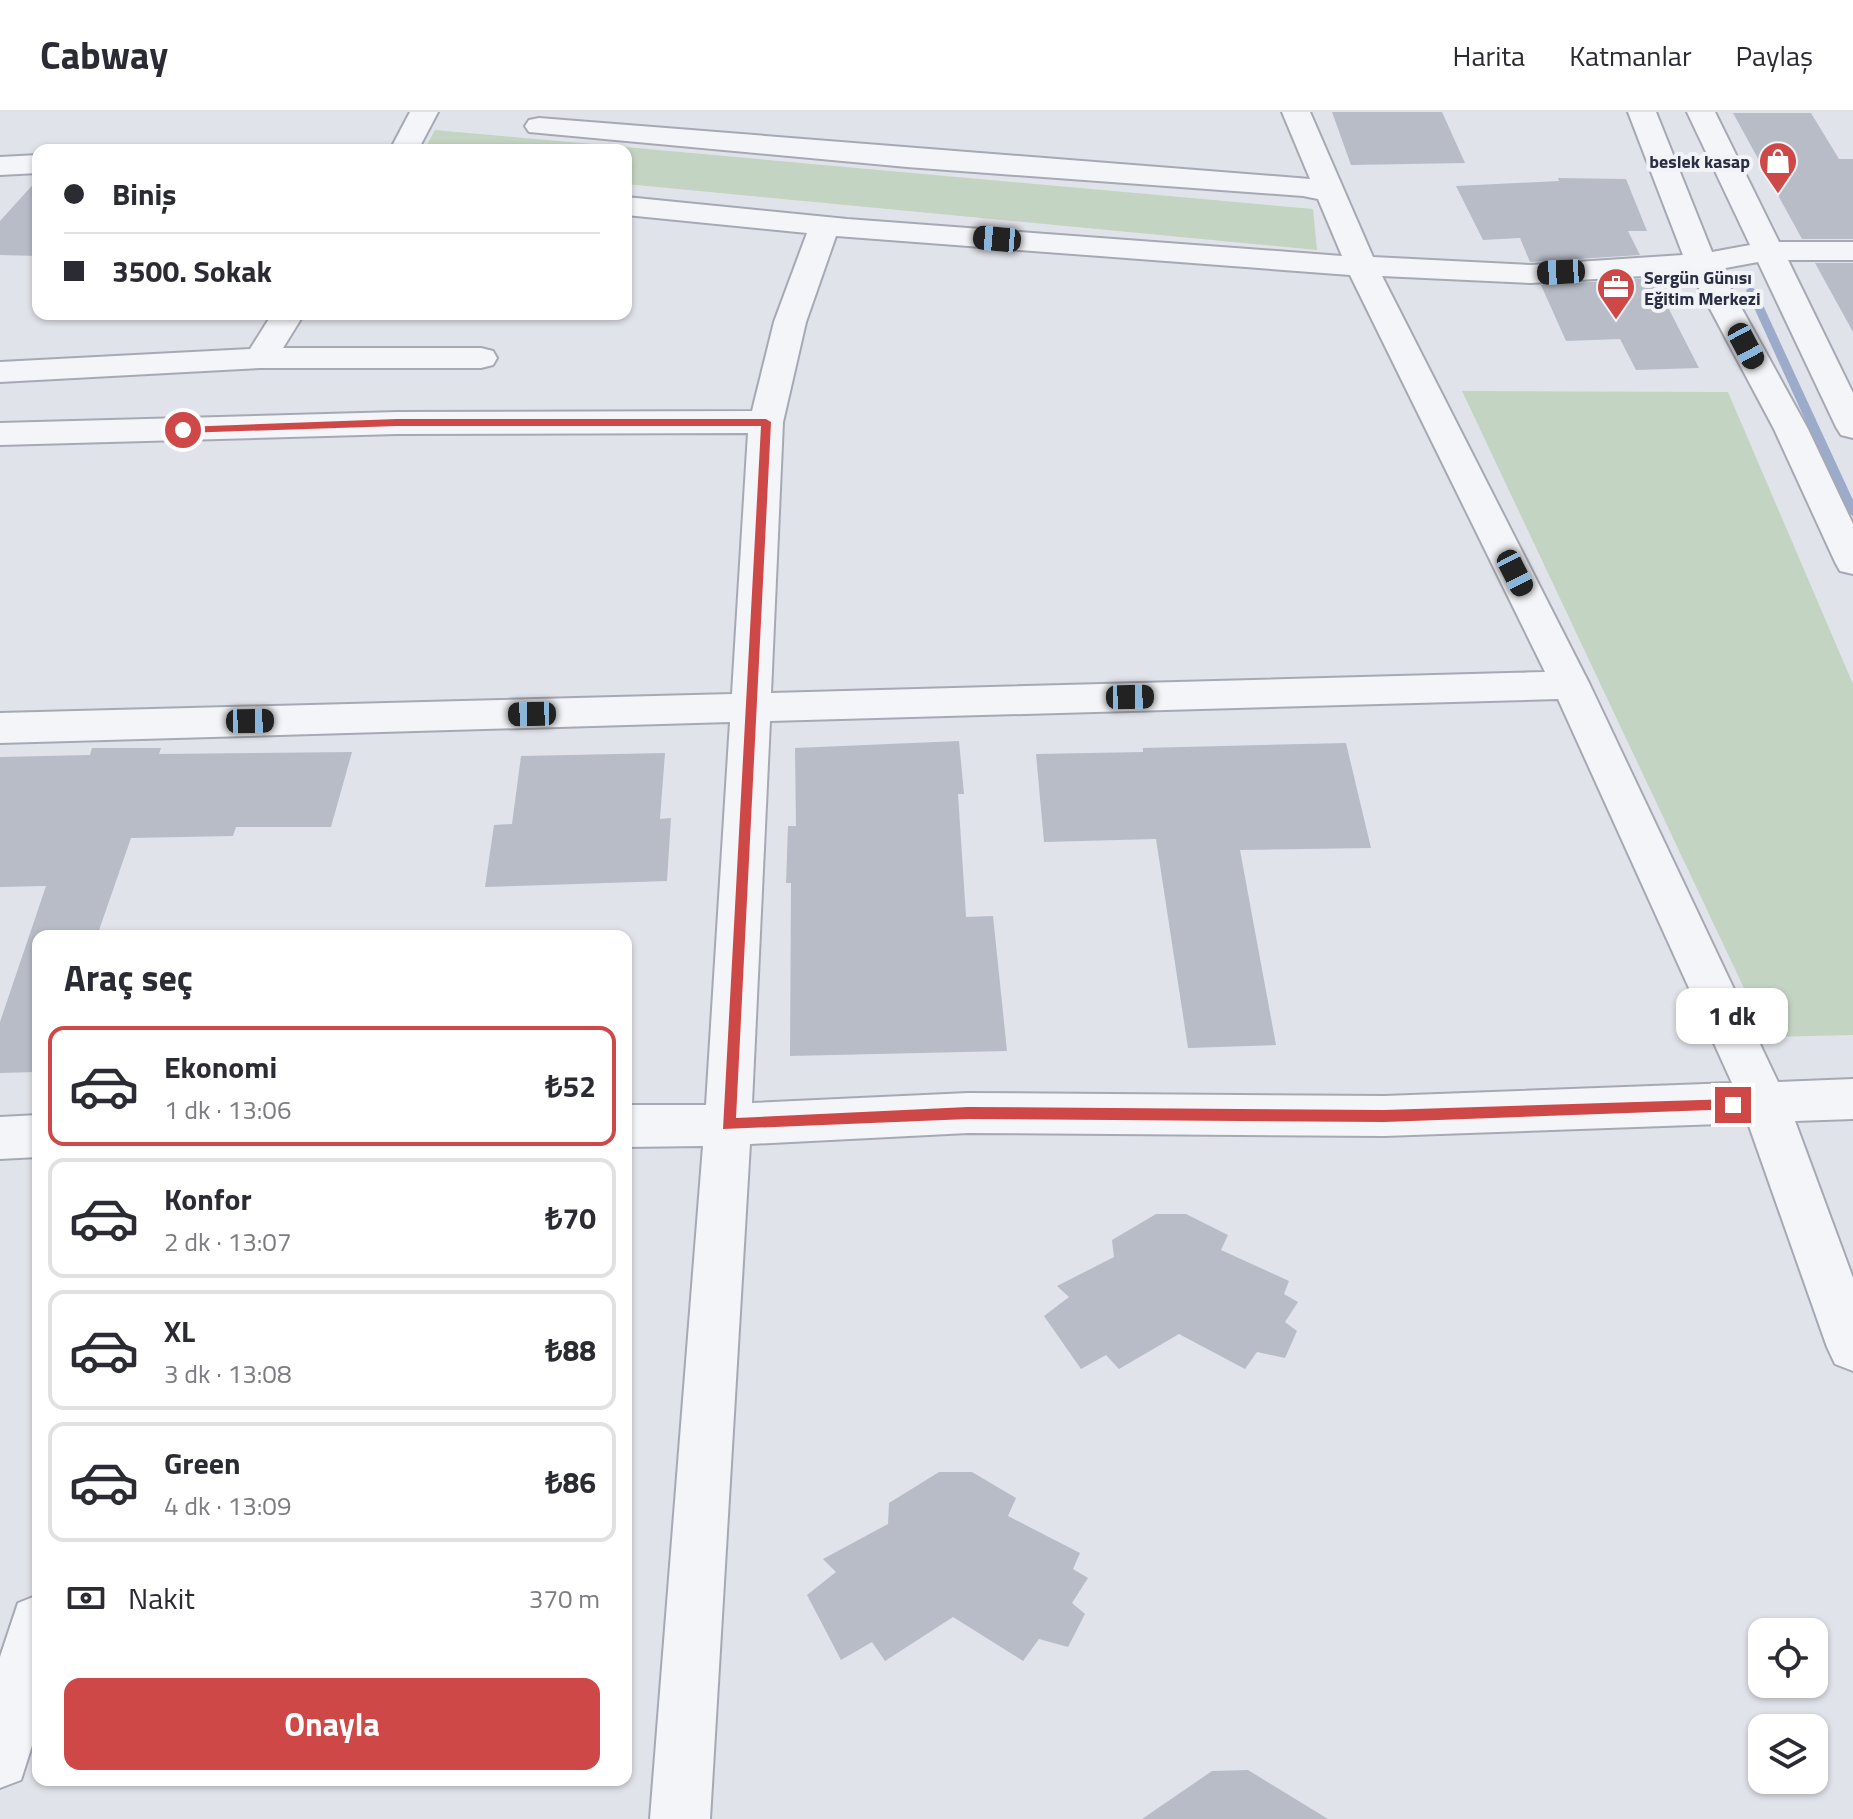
<!DOCTYPE html>
<html lang="tr">
<head>
<meta charset="utf-8">
<style>
  :root { --surface:#fff; --page:#f7f7f7; --text:#2b2b33; --muted:#7c7c81; --line:#e1e1e2; --accent:#ce4847 }
  body { margin:0; font-family:"Titillium Web",sans-serif; background:var(--page); color:var(--text); height:100vh; display:flex; flex-direction:column; font-size:30px; white-space:nowrap }
  * { box-sizing:border-box; margin:0 }
  p { font-size:26px; color:var(--muted) }
  .icon { flex:none; width:44px; height:44px; fill:none; stroke:currentColor; stroke-width:2; stroke-linecap:round; stroke-linejoin:round }
  .map { position:relative; flex:1; overflow:hidden }
  .sheet { position:absolute; left:32px; top:818px; width:600px; height:856px; display:flex; flex-direction:column; background:var(--surface); border-radius:16px; box-shadow:0 2px 6px #0004 }
  .sheet>* { flex:none }
  .guide { position:absolute; left:32px; top:32px; width:600px; height:176px; border-radius:16px; box-shadow:0 2px 6px #0004; display:grid; align-content:center; height:176px; padding:0 32px; background:var(--surface) }
  .controls { position:absolute; left:1748px; top:1506px; display:grid; gap:16px }
  .controls a { display:grid; place-items:center; width:80px; height:80px; border-radius:16px; background:var(--surface); box-shadow:0 2px 6px #0004; font-size:40px }
  .end { position:absolute; width:36px; height:36px; margin:-18px; border:10px solid #ce4847; background:#fff; box-shadow:0 0 0 4px #fff }
  .from { border-radius:50% }
  .bubble { position:absolute; height:56px; border-radius:16px; background:var(--surface); box-shadow:0 2px 6px #0004; font-size:26px; font-weight:700; line-height:56px; text-align:center }
  .car { position:absolute; width:24px; height:48px; margin:-24px -12px; border-radius:10px; box-shadow:0 0 6px 2px #0007; background:linear-gradient(#222 24%,#8ab4d8 0 40%,#222 0 76%,#8ab4d8 0 86%,#222 0) }
  .guide b { display:flex; align-items:center; gap:28px; height:76px; font-size:30px }
  .guide b+b { border-top:2px solid var(--line) }
  .guide i { width:20px; height:20px; background:var(--text) }
  ul { padding:0; list-style:none }
  li { display:flex; align-items:center; gap:24px; height:120px; margin:0 16px 12px; padding:0 16px; border:4px solid var(--line); border-radius:16px }
  li div { flex:1 }
  li b { display:block; font-size:30px }
  li em { font-style:normal; font-weight:700 }
  li.active { border-color:var(--accent) }
  li>.icon { width:72px; height:72px; stroke-width:1.5 }
  h2 { padding:0 32px; font-size:36px; line-height:96px }
  .pay { display:flex; align-items:center; gap:20px; height:88px; padding:0 32px; font-size:30px }
  .pay p { margin-inline-start:auto }
  .button { display:flex; gap:16px; margin-top:auto; padding:16px 32px }
  .button a { flex:1; height:92px; border-radius:16px; background:var(--accent); color:#fff; font-size:32px; font-weight:700; line-height:92px; text-align:center }
  header { display:flex; align-items:center; gap:48px; box-sizing:border-box; height:112px; padding:0 40px; background:var(--surface); border-bottom:2px solid var(--line) }
  header strong { font-size:38px }
  nav { display:flex; gap:44px; margin-inline-start:auto; font-size:28px }
  .map>svg:first-child { display:block }
  .green { fill:#c4d4c2 }
  .lines { fill:none; stroke-linecap:round; stroke-linejoin:round }
  .stream { fill:#9cabca; fill-rule:evenodd }
  .building { fill:#b8bcc7 }
  .minor-casing { stroke:#a6a9b4; stroke-width:4 }
  .minor { fill:#f4f5f8; fill-rule:evenodd }
  .route { fill:#ce4847 }
  .labels { text-anchor:middle; dominant-baseline:central; stroke-width:8; stroke-linejoin:round; paint-order:stroke }
  .far-poi-label { font-size:18px; font-weight:bold; fill:#292e42; stroke:#f1f3f7; text-anchor:end }
</style>
</head>
<body>
<header>
<strong>Cabway</strong>
<nav><a>Harita</a><a>Katmanlar</a><a>Paylaş</a></nav>
</header>
<div class="map">
<svg width="1853" height="1707" viewBox="0 0 1853 1707">
  <rect width="100%" height="100%" fill="#e1e3ea"/>
  <!-- green -->
  <g class="green">
    <polygon points="435,18 1313,97 1317,138 626,72 626,38 424,38"/>
    <polygon points="1462,279 1728,280 1853,572 1853,923 1767,925"/>
  </g>
  <g class="lines">
    <!-- stream -->
    <polygon class="stream" points="1751,175 1756,178 1853,388 1853,404 1847,400 1746,178"/>
  </g>
  <!-- building -->
  <g class="building">
    <polygon points="1332,0 1442,0 1465,51 1351,53"/>
    <polygon points="1733,1 1811,1 1839,47 1853,47 1853,127 1802,127"/>
    <polygon points="1558,66 1626,67 1647,119 1628,119 1640,143 1530,150 1520,126 1483,128 1456,74 1559,69"/>
    <polygon points="38,67 38,144 0,143 0,109"/>
    <polygon points="1815,151 1853,151 1853,220"/>
    <polygon points="1653,166 1699,256 1636,258 1620,227 1566,229 1541,173"/>
    <polygon points="959,629 964,682 958,682 966,805 993,804 1007,939 790,944 791,771 786,771 788,714 796,714 795,636"/>
    <polygon points="1346,631 1371,736 1240,738 1276,933 1188,936 1156,727 1044,730 1036,642 1143,640 1143,636"/>
    <polygon points="92,636 161,636 159,642 352,640 331,715 236,715 233,724 131,726 97,824 38,824 38,960 0,961 0,910 46,774 0,775 0,645 90,643"/>
    <polygon points="665,641 660,707 671,706 667,769 485,775 494,713 512,712 521,644"/>
    <polygon points="1156,1102 1186,1102 1228,1123 1221,1138 1289,1169 1284,1182 1298,1190 1285,1210 1297,1219 1285,1246 1257,1240 1245,1257 1179,1222 1119,1257 1106,1243 1081,1257 1044,1204 1069,1185 1057,1174 1114,1145 1112,1128"/>
    <polygon points="939,1360 972,1360 1016,1386 1008,1404 1080,1441 1073,1457 1088,1466 1072,1491 1085,1502 1068,1535 1039,1527 1023,1549 953,1505 885,1549 872,1530 841,1548 807,1483 836,1460 823,1447 888,1412 889,1391"/>
    <polygon points="1248,1658 1328,1707 1142,1707 1212,1659"/>
  </g>
  <g class="lines">
    <!-- minor casing -->
    <g class="minor-casing">
      <g id="minor">
        <polygon points="410,0 438,0 418,38 390,38"/>
        <path d="M1282 0H1310L1373 145 1531 153 1683 143 1628 0H1656L1712 140 1750 133 1687 0H1715L1779 130H1853V148H1788L1853 281V326L1841 323 1836 315 1758 150 1720 157 1808 317 1853 412V462L1840 459 1835 450 1774 317 1691 161 1531 171 1382 164 1590 573 1778 970 1853 967V1007L1795 1009 1853 1166V1259L1835 1252 1827 1235 1748 1011 1384 1024 968 1021 750 1032 710 1707H650L703 1034 626 1035V993H706L730 610 0 631V601L732 582 748 321 397 322 0 333V311L397 300 752 299 774 210 807 121 626 103V85L847 107 1342 144 1318 87 1303 84 907 55 529 20 525 14 529 8 539 6 1310 67ZM836 124 1350 163 1545 560 771 581 783 310 806 210ZM1558 587 1732 971 1384 984 968 981 752 991 770 609Z"/>
        <polygon points="38,43 38,61 0,63 0,45"/>
        <polygon points="272,202 304,202 283,236 481,236 493,239 497,246 493,253 481,256 260,256 0,270 0,250 250,237"/>
        <polygon points="38,1003 38,1045 0,1047 0,1005"/>
        <polygon points="38,1483 38,1615 21,1668 0,1676 0,1545 18,1491"/>
      </g>
    </g>
    <!-- minor -->
    <use href="#minor" class="minor"/>
  </g>
  <!-- route -->
  <polygon class="route" points="397,307 766,307 771,310 736,1006 968,995 1384,998 1733,987 1738,989 1738,997 1384,1010 968,1007 723,1017 761,314 397,314 183,321 178,318 183,315"/>
  <!-- icons -->
  <defs>
    <g id="shop-pin" transform="scale(2)"><path d="M0 17L-7.5 6A9.5 9.5 0 1 1 7.5 6Z" fill="#ce4847" stroke="#f1f3f7"/><path d="M-5-2.5h2.3a2.7 3.5 0 0 1 5.4 0H5L5.5 6h-11ZM-1.5-2.5h3a1.5 2.3 0 0 0-3 0Z" fill="#fff"/></g>
    <g id="office-pin" transform="scale(2)"><path d="M0 17L-7.5 6A9.5 9.5 0 1 1 7.5 6Z" fill="#ce4847" stroke="#f1f3f7"/><path d="M-6-3h4V-5.5h4V-3h4V5H-6ZM-1-4.5V-3h2v-1.5ZM-6 0V1H6V0Z" fill="#fff"/></g>
  </defs>
  <g fill-rule="evenodd">
    <use href="#shop-pin" x="1778" y="49"/>
    <use href="#office-pin" x="1616" y="175"/>
  </g>
  <g class="labels">
    <!-- far-poi labels -->
    <g class="far-poi-label">
      <text x="1750" y="49">beslek kasap</text>
      <text x="1644" y="165" text-anchor="start">Sergün Günısı<tspan x="1644" dy="21">Eğitim Merkezi</tspan></text>
    </g>
  </g>
</svg>
<div class="controls">
<a><svg class="icon" aria-label="locate" viewBox="0 0 24 24"><circle cx="12" cy="12" r="6"/><path d="M12 2v4M12 18v4M2 12h4M18 12h4"/></svg></a>
<a><svg class="icon" aria-label="layers" viewBox="0 0 24 24"><path d="M12 4l9 5-9 5-9-5zM3 14l9 5 9-5"/></svg></a>
</div>
<i class="end from" style="left:183px;top:318px"></i>
<i class="end" style="left:1733px;top:993px"></i>
<div class="bubble" style="left:1676px;top:876px;width:112px">1 dk</div>
<i class="car" style="left:997px;top:127px;rotate:275deg"></i>
<i class="car" style="left:1561px;top:160px;rotate:267deg"></i>
<i class="car" style="left:1746px;top:234px;rotate:152deg"></i>
<i class="car" style="left:1515px;top:461px;rotate:153deg"></i>
<i class="car" style="left:1130px;top:585px;rotate:89deg"></i>
<i class="car" style="left:532px;top:602px;rotate:269deg"></i>
<i class="car" style="left:250px;top:609px;rotate:89deg"></i>
<div class="guide">
<b><i class="from"></i>Biniş</b>
<b><i></i>3500. Sokak</b>
</div>
<section class="sheet">
<h2>Araç seç</h2>
<ul>
<li class="active"><svg class="icon" aria-label="car" viewBox="0 0 24 24"><path d="M5 17H2v-5l4-1 3-4h7l3 4 3 1v5h-3M9 17h6M6 11h13"/><circle cx="7" cy="17" r="2"/><circle cx="17" cy="17" r="2"/></svg><div><b>Ekonomi</b><p>1 dk · 13:06</p></div><em>₺52</em></li>
<li><svg class="icon" aria-label="car" viewBox="0 0 24 24"><path d="M5 17H2v-5l4-1 3-4h7l3 4 3 1v5h-3M9 17h6M6 11h13"/><circle cx="7" cy="17" r="2"/><circle cx="17" cy="17" r="2"/></svg><div><b>Konfor</b><p>2 dk · 13:07</p></div><em>₺70</em></li>
<li><svg class="icon" aria-label="car" viewBox="0 0 24 24"><path d="M5 17H2v-5l4-1 3-4h7l3 4 3 1v5h-3M9 17h6M6 11h13"/><circle cx="7" cy="17" r="2"/><circle cx="17" cy="17" r="2"/></svg><div><b>XL</b><p>3 dk · 13:08</p></div><em>₺88</em></li>
<li><svg class="icon" aria-label="car" viewBox="0 0 24 24"><path d="M5 17H2v-5l4-1 3-4h7l3 4 3 1v5h-3M9 17h6M6 11h13"/><circle cx="7" cy="17" r="2"/><circle cx="17" cy="17" r="2"/></svg><div><b>Green</b><p>4 dk · 13:09</p></div><em>₺86</em></li>
</ul>
<div class="pay"><svg class="icon" aria-label="cash" viewBox="0 0 24 24"><path d="M3 7h18v10H3z"/><circle cx="12" cy="12" r="2"/></svg>Nakit<p>370 m</p></div>
<div class="button"><a>Onayla</a></div>
</section>
</div>
</body>
</html>
